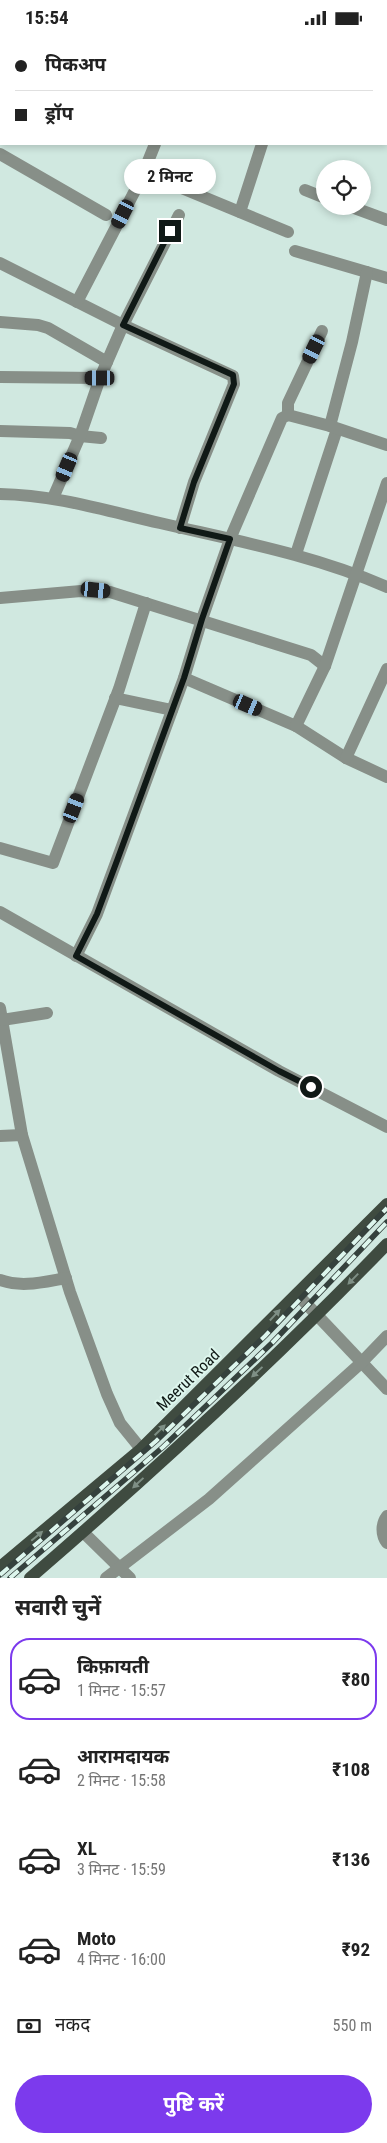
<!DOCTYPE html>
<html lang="hi">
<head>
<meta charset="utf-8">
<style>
  :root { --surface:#fff; --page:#f2f2f2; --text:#222; --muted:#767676; --line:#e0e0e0; --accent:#7c3aed }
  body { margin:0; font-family:"Roboto Condensed","Noto Sans Devanagari",sans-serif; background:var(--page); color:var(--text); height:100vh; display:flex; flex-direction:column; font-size:19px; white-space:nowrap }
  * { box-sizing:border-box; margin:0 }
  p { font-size:16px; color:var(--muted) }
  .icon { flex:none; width:28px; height:28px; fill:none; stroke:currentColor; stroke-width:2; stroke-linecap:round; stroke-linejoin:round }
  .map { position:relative; height:1543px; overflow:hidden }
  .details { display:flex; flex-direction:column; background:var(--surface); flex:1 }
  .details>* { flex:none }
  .top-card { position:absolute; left:0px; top:0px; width:388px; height:110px; box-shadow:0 2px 8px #0003; display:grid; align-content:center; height:110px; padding:0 15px; background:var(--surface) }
  .buttons { position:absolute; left:316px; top:125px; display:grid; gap:10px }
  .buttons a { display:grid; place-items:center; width:55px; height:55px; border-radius:50%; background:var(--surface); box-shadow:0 2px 8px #0003; font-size:25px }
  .end { position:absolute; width:22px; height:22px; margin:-11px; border:6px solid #101916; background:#fff; box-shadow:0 0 0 2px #fff }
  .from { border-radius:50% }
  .bubble { position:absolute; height:35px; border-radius:18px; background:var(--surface); box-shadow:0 2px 8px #0003; font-size:16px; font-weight:700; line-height:35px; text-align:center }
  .car { position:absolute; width:15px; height:30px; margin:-15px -8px; border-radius:6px; box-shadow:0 0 4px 1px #0007; background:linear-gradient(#222 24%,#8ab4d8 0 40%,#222 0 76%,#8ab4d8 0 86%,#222 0) }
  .top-card b { display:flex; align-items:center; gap:18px; height:48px; font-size:19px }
  .top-card b+b { border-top:1px solid var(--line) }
  .top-card i { width:12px; height:12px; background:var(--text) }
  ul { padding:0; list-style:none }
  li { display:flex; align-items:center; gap:15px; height:82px; margin:0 10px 8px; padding:0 5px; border:2px solid transparent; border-radius:20px }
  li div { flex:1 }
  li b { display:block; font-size:19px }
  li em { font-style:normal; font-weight:700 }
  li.current { border-color:var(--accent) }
  li>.icon { width:45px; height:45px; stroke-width:1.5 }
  h2 { padding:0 15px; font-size:22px; line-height:60px }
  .pay { display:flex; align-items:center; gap:12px; height:55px; padding:0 15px; font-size:19px }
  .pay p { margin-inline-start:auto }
  .action { display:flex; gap:10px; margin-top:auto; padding:10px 15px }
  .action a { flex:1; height:58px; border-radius:30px; background:var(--accent); color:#fff; font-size:20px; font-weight:700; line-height:58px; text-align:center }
  .status { display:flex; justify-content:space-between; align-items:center; height:35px; padding:0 25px; background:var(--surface); direction:ltr }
  .status svg { height:14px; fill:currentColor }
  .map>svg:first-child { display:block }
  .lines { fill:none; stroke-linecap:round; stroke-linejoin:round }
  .minor { stroke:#878f88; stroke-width:12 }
  .primary { stroke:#3f4b40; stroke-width:12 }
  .rail-casing { stroke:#35413d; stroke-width:5.5 }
  .rail { stroke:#ddf6ed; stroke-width:4; stroke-dasharray:11; stroke-linecap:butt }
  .oneway { fill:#7e8f85 }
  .route { stroke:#101916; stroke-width:6 }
  .labels { text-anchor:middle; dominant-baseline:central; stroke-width:4; stroke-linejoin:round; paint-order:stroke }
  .street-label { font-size:16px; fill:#101916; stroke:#ddf6ed }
</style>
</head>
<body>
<div class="status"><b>15:54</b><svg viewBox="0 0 49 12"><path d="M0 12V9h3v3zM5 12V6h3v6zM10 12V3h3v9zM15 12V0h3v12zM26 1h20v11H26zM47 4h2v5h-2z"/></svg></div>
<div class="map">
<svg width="387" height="1543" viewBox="0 0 387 1543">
  <rect width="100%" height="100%" fill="#d0e8e0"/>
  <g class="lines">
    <!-- minor -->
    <g class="minor">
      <polyline points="144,1 145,0"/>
      <polyline points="200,1 200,0"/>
      <polyline points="0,59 1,60"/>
      <polyline points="386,79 387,80"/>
      <polyline points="0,102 1,100"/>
      <polyline points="0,119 106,180"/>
      <polyline points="143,137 288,197"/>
      <polyline points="305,155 325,163"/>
      <polyline points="349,171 387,185"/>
      <polyline points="240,177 262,109"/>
      <polyline points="295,216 387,243"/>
      <polyline points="0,228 123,290 233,341 234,349 194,447 180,493"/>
      <polyline points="77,267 141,144 155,109"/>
      <polyline points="0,287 38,290 48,293 107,327"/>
      <polyline points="0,342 100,343"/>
      <polyline points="288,380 288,368 322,296"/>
      <polyline points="330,391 352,307 367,237"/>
      <polyline points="0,396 70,398 80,401 101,403"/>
      <path d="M0 459C56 460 107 476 160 488 237 506 314 520 387 552"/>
      <polyline points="53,463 80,401 100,343 123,290 179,180"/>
      <polyline points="296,519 337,394"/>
      <polyline points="0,563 81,556 110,557 311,620 325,631"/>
      <polyline points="184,643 296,691 346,723 387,742"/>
      <polyline points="115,663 172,675"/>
      <polyline points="296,691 325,631 387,448"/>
      <polyline points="346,723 387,634"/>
      <polyline points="0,813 53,828 119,654 146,568"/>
      <polyline points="0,877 279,1036 387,1092"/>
      <polyline points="76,921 97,879 184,643 202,584 230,504 282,383 288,380 330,391 387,410"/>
      <polyline points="0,973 22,1100 70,1257 107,1359 120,1388 141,1414"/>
      <polyline points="2,985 47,978"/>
      <polyline points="0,1101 22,1100"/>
      <path d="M0 1245C22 1253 43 1247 66 1243"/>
      <polyline points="297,1259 387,1354"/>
      <path d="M387 1481C381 1489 381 1500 387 1508"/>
      <polyline points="83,1497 130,1543"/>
      <polyline points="106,1543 209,1464 361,1328 387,1301"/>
    </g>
    <!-- primary -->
    <g class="primary">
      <polyline points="0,1532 141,1414 387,1169"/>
      <path d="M30 1543C153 1437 274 1326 387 1209"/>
    </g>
    <!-- rail casing -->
    <g class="rail-casing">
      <g id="rail">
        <polyline points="0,1540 156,1406 265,1301 387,1173"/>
        <polyline points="10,1543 163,1412 272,1308 387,1187"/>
      </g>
    </g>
    <!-- rail -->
    <use href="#rail" class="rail"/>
  </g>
  <!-- one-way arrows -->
  <defs><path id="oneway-solid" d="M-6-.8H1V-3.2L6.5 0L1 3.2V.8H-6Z" transform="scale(1.25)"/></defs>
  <g class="oneway">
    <use href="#oneway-solid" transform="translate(353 1244) rotate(134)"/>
    <use href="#oneway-solid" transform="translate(275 1280) rotate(-47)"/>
    <use href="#oneway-solid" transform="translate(257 1337) rotate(137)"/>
    <use href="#oneway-solid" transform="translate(160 1395) rotate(-44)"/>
    <use href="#oneway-solid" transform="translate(138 1448) rotate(137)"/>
    <use href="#oneway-solid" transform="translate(37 1501) rotate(-40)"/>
  </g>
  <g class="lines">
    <!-- route -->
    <polyline class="route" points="170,196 123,290 233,340 234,349 194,447 180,493 230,504 202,584 184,643 118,823 97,879 76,921 279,1036 311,1052"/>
  </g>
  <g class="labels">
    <!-- street labels -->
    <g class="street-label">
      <text transform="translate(188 1345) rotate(-44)">Meerut Road</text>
    </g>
  </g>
</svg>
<div class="buttons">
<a><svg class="icon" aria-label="locate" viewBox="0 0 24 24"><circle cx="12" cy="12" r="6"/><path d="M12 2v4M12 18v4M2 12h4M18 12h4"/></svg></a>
</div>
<i class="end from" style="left:311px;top:1052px"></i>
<i class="end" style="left:170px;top:196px"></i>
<div class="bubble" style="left:124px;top:124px;width:92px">2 मिनट</div>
<i class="car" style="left:123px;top:179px;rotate:207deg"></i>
<i class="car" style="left:314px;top:314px;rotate:206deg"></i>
<i class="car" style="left:100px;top:343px;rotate:270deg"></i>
<i class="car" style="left:67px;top:432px;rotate:203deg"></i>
<i class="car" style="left:96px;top:555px;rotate:96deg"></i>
<i class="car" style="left:248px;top:670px;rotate:113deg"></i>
<i class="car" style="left:74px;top:773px;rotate:21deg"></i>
<div class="top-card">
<b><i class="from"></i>पिकअप</b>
<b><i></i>ड्रॉप</b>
</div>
</div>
<section class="details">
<h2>सवारी चुनें</h2>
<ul>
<li class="current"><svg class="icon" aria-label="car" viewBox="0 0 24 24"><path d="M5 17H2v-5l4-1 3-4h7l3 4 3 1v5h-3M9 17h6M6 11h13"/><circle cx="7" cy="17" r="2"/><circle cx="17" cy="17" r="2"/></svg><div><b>किफ़ायती</b><p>1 मिनट · 15:57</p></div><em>₹80</em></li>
<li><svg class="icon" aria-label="car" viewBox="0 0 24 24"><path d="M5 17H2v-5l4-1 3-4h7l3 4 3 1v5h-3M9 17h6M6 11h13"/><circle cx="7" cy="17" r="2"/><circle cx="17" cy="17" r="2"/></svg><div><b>आरामदायक</b><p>2 मिनट · 15:58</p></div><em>₹108</em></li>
<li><svg class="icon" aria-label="car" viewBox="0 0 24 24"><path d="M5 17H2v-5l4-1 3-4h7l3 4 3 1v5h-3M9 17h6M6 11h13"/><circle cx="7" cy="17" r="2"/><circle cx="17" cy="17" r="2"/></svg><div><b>XL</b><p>3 मिनट · 15:59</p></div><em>₹136</em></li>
<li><svg class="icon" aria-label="car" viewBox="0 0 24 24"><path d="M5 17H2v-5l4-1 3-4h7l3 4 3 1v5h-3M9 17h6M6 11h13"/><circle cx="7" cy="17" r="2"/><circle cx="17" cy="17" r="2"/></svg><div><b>Moto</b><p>4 मिनट · 16:00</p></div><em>₹92</em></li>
</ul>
<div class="pay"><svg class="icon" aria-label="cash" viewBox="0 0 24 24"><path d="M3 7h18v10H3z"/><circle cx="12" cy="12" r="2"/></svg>नकद<p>550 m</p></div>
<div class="action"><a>पुष्टि करें</a></div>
</section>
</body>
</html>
